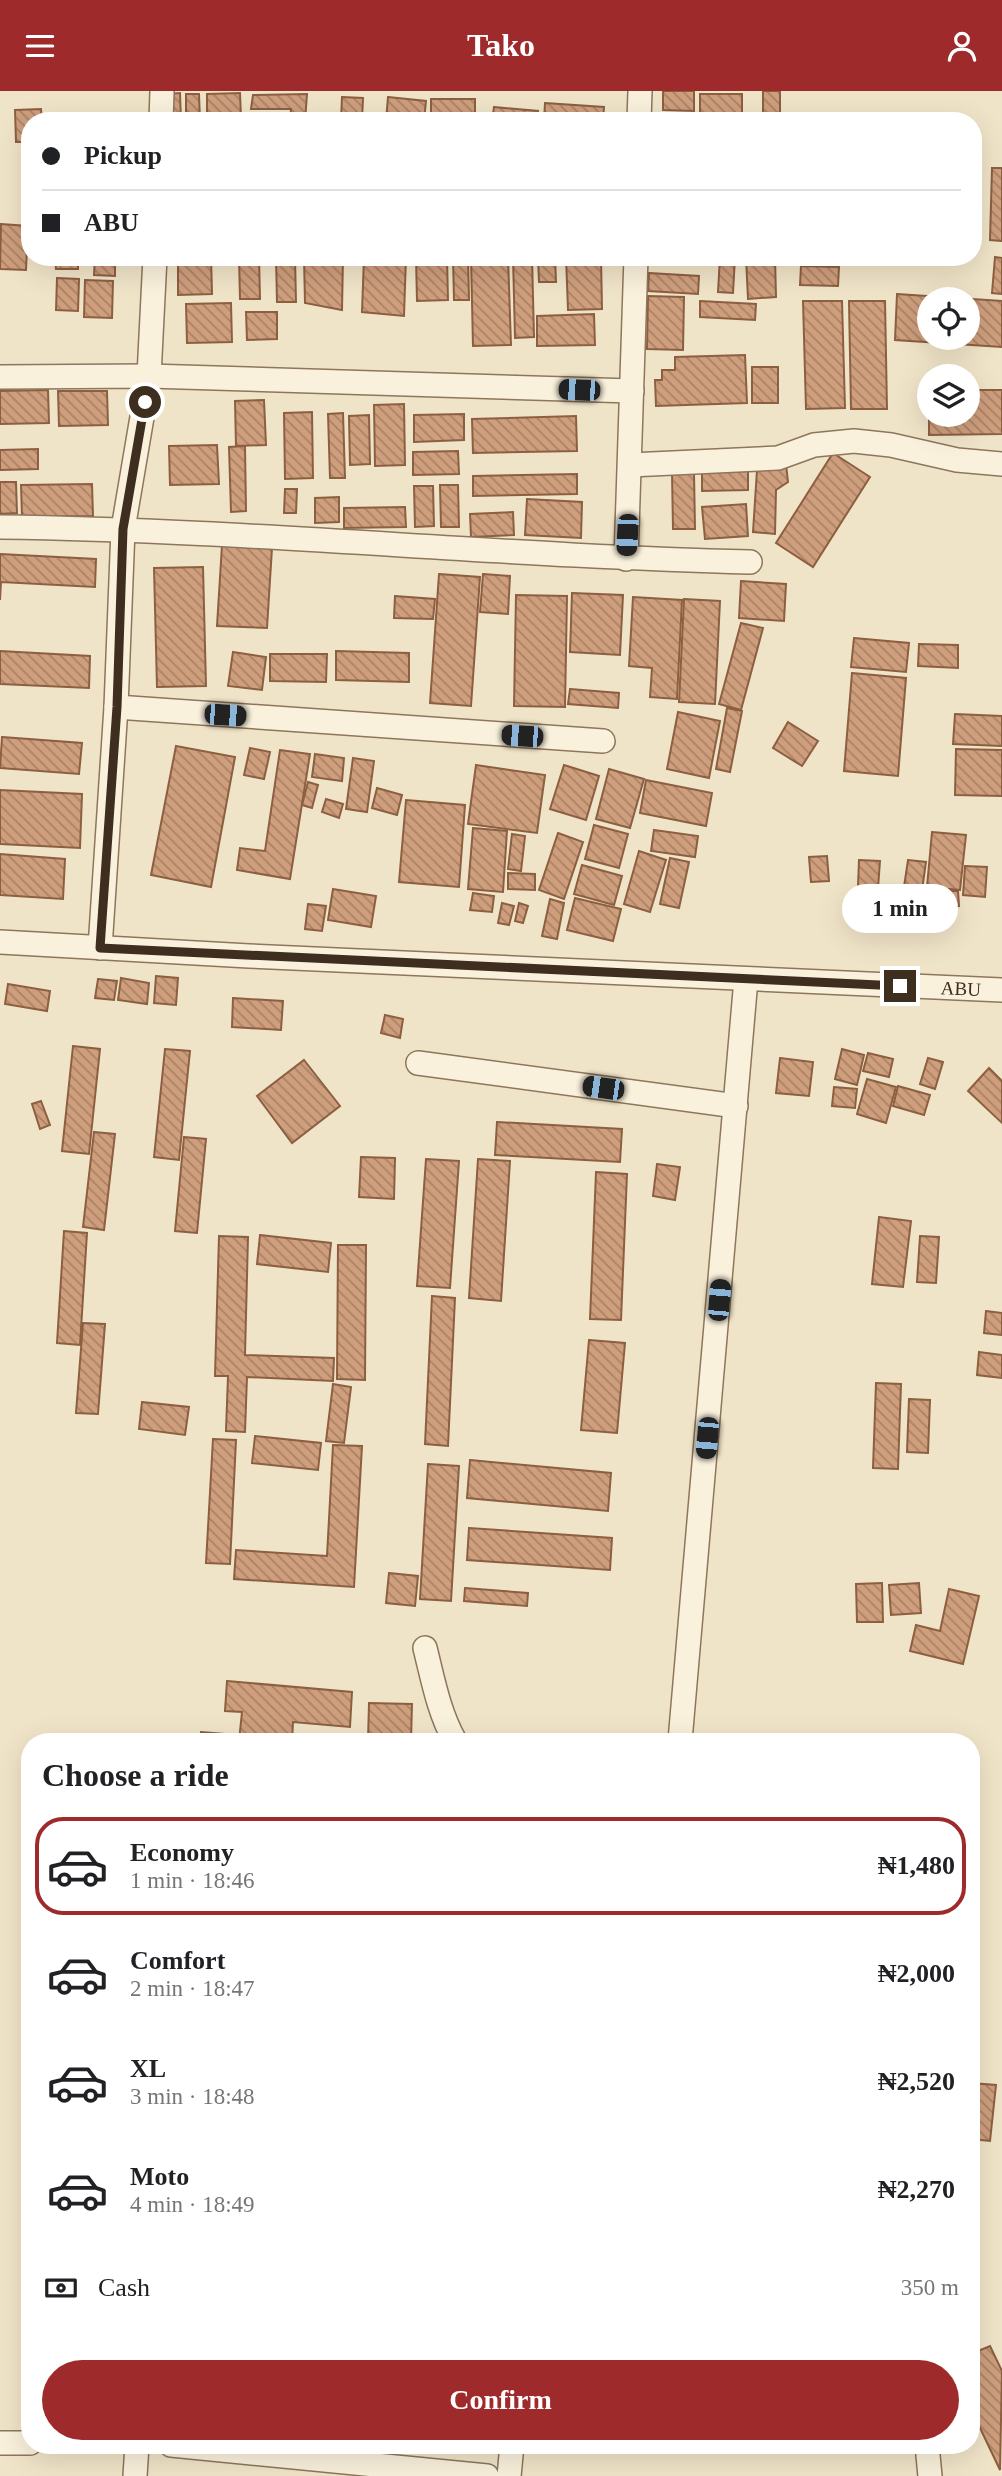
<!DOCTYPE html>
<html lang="en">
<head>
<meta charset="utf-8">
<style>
  :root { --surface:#fff; --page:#f2f2f2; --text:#202124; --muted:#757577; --line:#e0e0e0; --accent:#9e2a2b }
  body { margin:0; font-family:"Times New Roman",serif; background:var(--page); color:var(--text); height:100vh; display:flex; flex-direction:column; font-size:26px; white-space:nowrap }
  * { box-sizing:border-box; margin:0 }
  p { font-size:23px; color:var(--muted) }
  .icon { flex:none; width:38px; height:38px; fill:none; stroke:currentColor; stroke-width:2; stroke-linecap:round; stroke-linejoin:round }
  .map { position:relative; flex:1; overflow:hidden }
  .sheet { position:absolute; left:21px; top:1642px; width:959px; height:721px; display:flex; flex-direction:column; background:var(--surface); border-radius:28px; box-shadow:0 7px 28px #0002 }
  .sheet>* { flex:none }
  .guide { position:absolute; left:21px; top:21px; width:961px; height:154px; border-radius:28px; box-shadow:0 7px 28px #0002; display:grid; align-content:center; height:154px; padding:0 21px; background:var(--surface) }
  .fabs { position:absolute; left:917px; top:196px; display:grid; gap:14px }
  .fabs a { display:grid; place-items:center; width:63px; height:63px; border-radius:50%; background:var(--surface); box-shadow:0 7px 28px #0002; font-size:35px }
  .end { position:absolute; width:32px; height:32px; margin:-16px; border:9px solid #3d2e20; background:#fff; box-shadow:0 0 0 4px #fff }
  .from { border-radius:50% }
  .bubble { position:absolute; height:49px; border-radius:24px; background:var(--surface); box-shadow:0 7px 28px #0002; font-size:23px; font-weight:700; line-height:49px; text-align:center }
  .car { position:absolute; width:21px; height:42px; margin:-21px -10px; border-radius:9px; box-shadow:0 0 5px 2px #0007; background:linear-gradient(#222 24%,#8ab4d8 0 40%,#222 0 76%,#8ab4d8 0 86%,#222 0) }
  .guide b { display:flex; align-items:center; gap:24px; height:66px; font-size:26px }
  .guide b+b { border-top:2px solid var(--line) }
  .guide i { width:18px; height:18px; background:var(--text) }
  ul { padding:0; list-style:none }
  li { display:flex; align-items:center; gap:21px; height:98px; margin:0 14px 10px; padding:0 7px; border:4px solid transparent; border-radius:28px }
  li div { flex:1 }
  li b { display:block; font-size:26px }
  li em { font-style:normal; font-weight:700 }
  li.on { border-color:var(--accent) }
  li>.icon { width:63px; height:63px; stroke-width:1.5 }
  h2 { padding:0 21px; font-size:32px; line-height:84px }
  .pay { display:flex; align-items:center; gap:18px; height:77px; padding:0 21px; font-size:26px }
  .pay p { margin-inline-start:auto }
  .button { display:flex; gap:14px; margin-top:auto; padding:14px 21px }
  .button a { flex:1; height:80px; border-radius:42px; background:var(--accent); color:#fff; font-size:28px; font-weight:700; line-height:80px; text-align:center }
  header { display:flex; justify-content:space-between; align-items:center; height:91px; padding:0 21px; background:var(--accent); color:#fff; font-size:32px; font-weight:700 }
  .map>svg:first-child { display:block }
  .building { fill:url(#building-back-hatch); stroke:#8d5f41; stroke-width:2; fill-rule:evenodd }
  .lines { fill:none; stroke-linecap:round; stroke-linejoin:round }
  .minor-casing { stroke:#8d765c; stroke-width:26 }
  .minor { stroke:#faf1dc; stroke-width:23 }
  .route { stroke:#3d2e20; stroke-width:9 }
  .labels { text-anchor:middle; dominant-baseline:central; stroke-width:5; stroke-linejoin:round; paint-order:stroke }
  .street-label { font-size:19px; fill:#3d2e20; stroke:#f7eed8 }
</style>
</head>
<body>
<header><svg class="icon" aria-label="menu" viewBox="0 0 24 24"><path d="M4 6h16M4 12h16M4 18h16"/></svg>Tako<svg class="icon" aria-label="person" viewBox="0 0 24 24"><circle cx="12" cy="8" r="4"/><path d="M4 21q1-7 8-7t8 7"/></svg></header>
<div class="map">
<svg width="1002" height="2385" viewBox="0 0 1002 2385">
  <defs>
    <pattern id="building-back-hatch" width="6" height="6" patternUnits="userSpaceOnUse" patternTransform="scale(1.75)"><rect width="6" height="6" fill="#cf9f7d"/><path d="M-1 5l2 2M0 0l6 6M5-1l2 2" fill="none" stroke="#a98266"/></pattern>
  </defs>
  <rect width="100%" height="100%" fill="#f0e4c8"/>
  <!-- building -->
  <g class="building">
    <polygon points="663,0 694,0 694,20 663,19"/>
    <rect x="763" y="0" width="17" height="30"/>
    <polygon points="180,2 181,30 168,30 168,3"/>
    <polygon points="240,2 241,26 207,27 207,3"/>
    <polygon points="186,3 199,3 200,30 186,30"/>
    <polygon points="307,3 305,30 290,30 291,18 251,18 253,4"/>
    <rect x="700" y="3" width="42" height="24"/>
    <polygon points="342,6 363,7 362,30 341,30"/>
    <polygon points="388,6 426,10 424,30 386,30"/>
    <rect x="431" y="8" width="44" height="22"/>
    <polygon points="545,12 604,16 603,30 544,30"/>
    <polygon points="494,16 538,20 537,30 492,30"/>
    <polygon points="41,18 42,30 30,30 30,51 16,51 15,19"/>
    <polygon points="992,77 1002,77 1002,150 990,149"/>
    <polygon points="1,133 28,135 26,179 0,178"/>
    <polygon points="55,166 78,166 78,178 56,178"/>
    <polygon points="95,166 115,166 115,185 94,184"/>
    <polygon points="178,166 211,166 212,203 178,204"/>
    <polygon points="239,166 259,166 260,208 240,208"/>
    <polygon points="276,166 295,166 296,211 277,211"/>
    <polygon points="304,166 343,166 342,219 305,212"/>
    <polygon points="364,166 406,166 404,225 362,221"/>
    <polygon points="416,166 447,166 448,209 417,210"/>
    <polygon points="453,166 468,166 469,209 454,209"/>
    <polygon points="471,166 508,166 511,254 473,255"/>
    <polygon points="513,166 532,166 534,246 515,247"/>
    <polygon points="538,166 555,166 556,191 539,191"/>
    <polygon points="566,166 601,166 602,218 568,219"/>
    <polygon points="654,166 675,166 675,174 654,173"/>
    <polygon points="720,166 735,166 733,202 718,201"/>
    <polygon points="746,166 775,166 776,206 748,208"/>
    <polygon points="995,166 1002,167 1002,203 992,202"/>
    <polygon points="801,175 839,176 838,195 800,194"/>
    <polygon points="649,182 699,185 698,203 648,200"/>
    <polygon points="57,187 79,188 78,220 56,219"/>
    <polygon points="85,189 113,190 112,227 84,226"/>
    <path d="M897 203 1002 210V256L895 249ZM929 208H968V247H929Z"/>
    <polygon points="648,205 684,206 683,259 647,258"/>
    <polygon points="700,210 756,213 755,229 700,226"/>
    <polygon points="803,210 842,210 845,317 806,318"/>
    <polygon points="849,210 885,210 887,318 851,318"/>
    <polygon points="231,212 232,251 187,252 186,213"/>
    <polygon points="246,221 277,221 277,248 247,249"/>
    <polygon points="594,223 595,254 537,255 537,225"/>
    <polygon points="745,264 747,312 656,315 655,289 662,289 662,279 675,279 675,266"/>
    <rect x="752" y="276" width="26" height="36"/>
    <polygon points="48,299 49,332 0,333 0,300"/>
    <polygon points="929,299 929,324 968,324 968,299 1002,299 1002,343 929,344"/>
    <polygon points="58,300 107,300 108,334 59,335"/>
    <polygon points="264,309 266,354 236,355 235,310"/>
    <polygon points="404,313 405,374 375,375 374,314"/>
    <polygon points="312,321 313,387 285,388 284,322"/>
    <polygon points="343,322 345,387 330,387 328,323"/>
    <polygon points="464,323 464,349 414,351 414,324"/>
    <polygon points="369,324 370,373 350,374 349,325"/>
    <polygon points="576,325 577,360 473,362 472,328"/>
    <polygon points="217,354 219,393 170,394 169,355"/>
    <polygon points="245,355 246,420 231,421 229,356"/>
    <polygon points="38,358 38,378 0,379 0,359"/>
    <polygon points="458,360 459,383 413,384 413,361"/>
    <polygon points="833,362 870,386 813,476 776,452"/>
    <polygon points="786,373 788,391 776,399 775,443 753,441 757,379"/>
    <polygon points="748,378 748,399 702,400 702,379"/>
    <polygon points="672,382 694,382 695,438 673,438"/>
    <polygon points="577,383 577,403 473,405 473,385"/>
    <polygon points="0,391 16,391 17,422 0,423"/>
    <polygon points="92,393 93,425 22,426 21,394"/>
    <polygon points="440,394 458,394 459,436 441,436"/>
    <polygon points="414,395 433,395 434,435 415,436"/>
    <polygon points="285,398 297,398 296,422 284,422"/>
    <polygon points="339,406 339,431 315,432 315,407"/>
    <polygon points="527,408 582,411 581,447 525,444"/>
    <polygon points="746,413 748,445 705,448 702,416"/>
    <polygon points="405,416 406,436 344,437 344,417"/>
    <polygon points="513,421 514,444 471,446 470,423"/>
    <polygon points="222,454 272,457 267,537 217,535"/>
    <polygon points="0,463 96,468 95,496 1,491 0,509"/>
    <polygon points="203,476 206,595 157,596 154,477"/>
    <polygon points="439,483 480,486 471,615 430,612"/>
    <polygon points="483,483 510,485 508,523 480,521"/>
    <polygon points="741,490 786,493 784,530 739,527"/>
    <polygon points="572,502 623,504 620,564 570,561"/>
    <polygon points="516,504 567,505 565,616 514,615"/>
    <polygon points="395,505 435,508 433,528 394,527"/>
    <polygon points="633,506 682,509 677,608 650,606 652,577 629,575"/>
    <polygon points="684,508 720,510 715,613 679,611"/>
    <polygon points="741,532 763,537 741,619 719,613"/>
    <polygon points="854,547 909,552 906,581 851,576"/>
    <polygon points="919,553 958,554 958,577 918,575"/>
    <polygon points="0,560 90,565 89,597 0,593"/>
    <polygon points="336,560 409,562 409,591 336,589"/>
    <polygon points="233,561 266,566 262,599 228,595"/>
    <polygon points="270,563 327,563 326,591 270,590"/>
    <polygon points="852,582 906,587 898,685 844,680"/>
    <polygon points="570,598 619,602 618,617 568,613"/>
    <polygon points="727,617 742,620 730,681 716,678"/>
    <polygon points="678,621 720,630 709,687 667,678"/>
    <polygon points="955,623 1002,625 1002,655 953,653"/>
    <polygon points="788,631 818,650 802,675 773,657"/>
    <polygon points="2,646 82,652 79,683 0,677"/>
    <polygon points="176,655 235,666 211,796 151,784"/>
    <polygon points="250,657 270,661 264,688 244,684"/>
    <polygon points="956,658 1002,659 1002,705 955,704"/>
    <polygon points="280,659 310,663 290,788 237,779 240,757 265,760"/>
    <polygon points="315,663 344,667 342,690 312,686"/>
    <polygon points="353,667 374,670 367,721 346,718"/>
    <polygon points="476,674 545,684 537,742 468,733"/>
    <polygon points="564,674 599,685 586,729 550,718"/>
    <polygon points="609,678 644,688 630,737 596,728"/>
    <polygon points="646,689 712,702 706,735 640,722"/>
    <polygon points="308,691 318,694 312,717 302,714"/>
    <polygon points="377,697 402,704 397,724 372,717"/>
    <polygon points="0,699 82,703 80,757 0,753"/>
    <polygon points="326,708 343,713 339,727 322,721"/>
    <polygon points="406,709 465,714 459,796 399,791"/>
    <polygon points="594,734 628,743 619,777 585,768"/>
    <polygon points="473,737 507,740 503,801 468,798"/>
    <polygon points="654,739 698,745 695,766 651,760"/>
    <polygon points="932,741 966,744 960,799 927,796"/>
    <polygon points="558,742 583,751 564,808 539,799"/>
    <polygon points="512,743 525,745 521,780 508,778"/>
    <polygon points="639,760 666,769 650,821 624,813"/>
    <polygon points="0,763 65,768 63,808 0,804"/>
    <polygon points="827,765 829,790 811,791 809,766"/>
    <polygon points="670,767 689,771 679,817 660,813"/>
    <polygon points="859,769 880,770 878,797 858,796"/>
    <polygon points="908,769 926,771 922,799 904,796"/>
    <polygon points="582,774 622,785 614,814 574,803"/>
    <polygon points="965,775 987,776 985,806 963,804"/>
    <polygon points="508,782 535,783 535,799 508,798"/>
    <polygon points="333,798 376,805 371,836 328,829"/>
    <polygon points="933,800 958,800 959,815 934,816"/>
    <polygon points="473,802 494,805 492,821 470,819"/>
    <polygon points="575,807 621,818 613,850 567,839"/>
    <polygon points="550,808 564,812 557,848 542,845"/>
    <polygon points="502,812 514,815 509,834 498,832"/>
    <polygon points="519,812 528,815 523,832 515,830"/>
    <polygon points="308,813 326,815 322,840 305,838"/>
    <polygon points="156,885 178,887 176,914 154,912"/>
    <polygon points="121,887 149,892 147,913 118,909"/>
    <polygon points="98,888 117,890 114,909 95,907"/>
    <polygon points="8,893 50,900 47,920 5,913"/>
    <polygon points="233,907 283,910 281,939 232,936"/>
    <polygon points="385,924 403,928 400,947 381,942"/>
    <polygon points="73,955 100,958 89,1063 62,1060"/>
    <polygon points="165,958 190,960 179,1069 154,1066"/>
    <polygon points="842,958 864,964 857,994 835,988"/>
    <polygon points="868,962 893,968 889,986 863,980"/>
    <polygon points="780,967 813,971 809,1005 776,1002"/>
    <polygon points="928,967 943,971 935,998 920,993"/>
    <polygon points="304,969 340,1015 292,1052 257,1005"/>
    <polygon points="989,977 1002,990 1002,1032 968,1000"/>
    <polygon points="867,988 896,996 886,1032 857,1023"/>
    <polygon points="898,995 930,1004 924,1024 893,1015"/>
    <polygon points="834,996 857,998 855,1017 832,1015"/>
    <polygon points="41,1010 50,1034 40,1038 32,1013"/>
    <polygon points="497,1031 622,1038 620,1071 495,1064"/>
    <polygon points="94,1041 115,1043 104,1139 83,1136"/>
    <polygon points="184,1046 206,1048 197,1142 175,1140"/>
    <polygon points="361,1066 395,1067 394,1108 359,1106"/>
    <polygon points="426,1068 459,1070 450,1197 417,1195"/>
    <polygon points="478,1068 510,1070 501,1210 469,1207"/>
    <polygon points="657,1073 680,1076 675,1109 653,1105"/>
    <polygon points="596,1081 627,1083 621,1229 590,1228"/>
    <polygon points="879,1126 911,1130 903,1196 872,1193"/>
    <polygon points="64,1140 87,1142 80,1254 57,1252"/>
    <polygon points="260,1144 331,1152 328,1181 257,1173"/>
    <polygon points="219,1145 248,1146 245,1264 334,1267 333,1290 247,1286 245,1341 226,1340 228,1285 215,1285"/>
    <polygon points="920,1145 939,1146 936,1192 917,1191"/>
    <polygon points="338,1154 366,1154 365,1289 337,1288"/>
    <polygon points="432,1205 455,1207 448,1355 425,1353"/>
    <polygon points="986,1220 1002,1222 1002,1244 984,1242"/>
    <polygon points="83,1232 105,1233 98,1323 76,1322"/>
    <polygon points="589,1249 625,1252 617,1342 581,1339"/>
    <polygon points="979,1261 1002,1264 1002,1287 977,1284"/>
    <polygon points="876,1292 901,1293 898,1378 873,1377"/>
    <polygon points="333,1293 351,1296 344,1352 326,1350"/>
    <polygon points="909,1308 930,1309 928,1362 907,1361"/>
    <polygon points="142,1311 189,1316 185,1344 139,1338"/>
    <polygon points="255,1345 321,1352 318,1379 252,1372"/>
    <polygon points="213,1348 236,1349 230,1473 206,1472"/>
    <polygon points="333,1354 362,1355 354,1496 234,1488 236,1459 327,1465"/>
    <polygon points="470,1369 611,1382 608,1420 467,1407"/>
    <polygon points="428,1373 459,1375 451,1510 420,1508"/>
    <polygon points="469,1437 612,1447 610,1479 467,1469"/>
    <polygon points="389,1482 418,1485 415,1515 386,1512"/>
    <polygon points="882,1492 883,1531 857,1531 856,1493"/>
    <polygon points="919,1492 921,1522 891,1524 889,1494"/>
    <polygon points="465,1497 528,1502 527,1515 464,1510"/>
    <polygon points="949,1498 979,1505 963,1573 910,1560 916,1534 940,1540"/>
    <polygon points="227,1590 352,1601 350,1636 293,1631 292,1650 239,1650 242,1621 225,1620"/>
    <polygon points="369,1612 412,1613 411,1650 368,1650"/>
    <polygon points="201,1641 224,1643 223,1650 201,1650"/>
    <polygon points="971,1992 996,1994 990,2050 971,2048"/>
    <polygon points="990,2255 1002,2280 1000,2379 971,2318 971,2263"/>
  </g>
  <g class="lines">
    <!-- minor casing -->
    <g class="minor-casing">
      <g id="minor">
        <polyline points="161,30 162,0"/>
        <polyline points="639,30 640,0"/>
        <polyline points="0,286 149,285 632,300"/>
        <polyline points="630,374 778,367 814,354 854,350 891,354 957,369 1002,373"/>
        <path d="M0 436C250 439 500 465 750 471"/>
        <polyline points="626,468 636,166"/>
        <polyline points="116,616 603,650"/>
        <path id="s1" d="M0 851 249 865 1002 899"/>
        <polyline points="100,857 116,616 123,438 149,285 155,166"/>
        <polyline points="418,972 736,1015"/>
        <path d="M425 1557C433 1589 439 1622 455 1650"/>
        <polyline points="680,1650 746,888"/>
        <polyline points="0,2352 30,2352"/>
        <polyline points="171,2354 487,2385"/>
        <polyline points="927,2354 930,2385"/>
        <polyline points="135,2385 137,2354"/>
        <polyline points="509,2385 512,2354"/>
      </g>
    </g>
    <!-- minor -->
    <use href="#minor" class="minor"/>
  </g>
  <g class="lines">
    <!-- route -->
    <polyline class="route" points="145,311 123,438 117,616 100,857 900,895"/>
  </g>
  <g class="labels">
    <!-- street labels -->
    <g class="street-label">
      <text stroke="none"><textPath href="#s1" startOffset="962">ABU</textPath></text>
    </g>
  </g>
</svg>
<div class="fabs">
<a><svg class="icon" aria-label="locate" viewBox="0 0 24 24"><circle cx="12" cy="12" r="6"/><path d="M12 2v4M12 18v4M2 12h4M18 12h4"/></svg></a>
<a><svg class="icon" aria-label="layers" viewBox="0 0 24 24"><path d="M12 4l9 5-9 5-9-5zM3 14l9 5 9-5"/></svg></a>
</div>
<i class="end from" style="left:145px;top:311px"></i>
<i class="end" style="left:900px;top:895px"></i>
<div class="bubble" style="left:842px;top:793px;width:116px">1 min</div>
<i class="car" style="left:579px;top:299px;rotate:272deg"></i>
<i class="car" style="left:627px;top:444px;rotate:183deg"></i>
<i class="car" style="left:225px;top:624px;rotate:94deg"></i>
<i class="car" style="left:522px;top:645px;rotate:274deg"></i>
<i class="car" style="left:603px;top:997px;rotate:278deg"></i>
<i class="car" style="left:719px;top:1209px;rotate:5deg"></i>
<i class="car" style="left:707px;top:1347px;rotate:185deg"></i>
<div class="guide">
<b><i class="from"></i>Pickup</b>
<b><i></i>ABU</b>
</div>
<section class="sheet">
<h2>Choose a ride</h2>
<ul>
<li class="on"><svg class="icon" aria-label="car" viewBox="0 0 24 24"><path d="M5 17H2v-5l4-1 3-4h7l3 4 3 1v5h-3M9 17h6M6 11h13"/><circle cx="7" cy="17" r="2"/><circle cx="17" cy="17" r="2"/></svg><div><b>Economy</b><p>1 min · 18:46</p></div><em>₦1,480</em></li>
<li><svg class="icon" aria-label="car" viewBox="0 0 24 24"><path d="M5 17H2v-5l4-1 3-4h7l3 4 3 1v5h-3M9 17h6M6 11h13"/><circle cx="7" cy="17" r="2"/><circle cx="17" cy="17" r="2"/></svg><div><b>Comfort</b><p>2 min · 18:47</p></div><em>₦2,000</em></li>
<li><svg class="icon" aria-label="car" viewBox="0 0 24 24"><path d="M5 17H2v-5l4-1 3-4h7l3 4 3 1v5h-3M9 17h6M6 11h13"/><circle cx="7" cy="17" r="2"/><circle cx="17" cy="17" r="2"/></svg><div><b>XL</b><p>3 min · 18:48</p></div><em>₦2,520</em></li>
<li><svg class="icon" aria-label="car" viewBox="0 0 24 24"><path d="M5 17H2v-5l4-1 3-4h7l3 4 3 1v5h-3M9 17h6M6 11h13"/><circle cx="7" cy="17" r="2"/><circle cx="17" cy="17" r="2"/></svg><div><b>Moto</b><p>4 min · 18:49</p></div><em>₦2,270</em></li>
</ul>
<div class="pay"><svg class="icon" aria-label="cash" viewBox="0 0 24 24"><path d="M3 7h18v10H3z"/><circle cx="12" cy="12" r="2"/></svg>Cash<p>350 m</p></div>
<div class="button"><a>Confirm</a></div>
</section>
</div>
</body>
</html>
